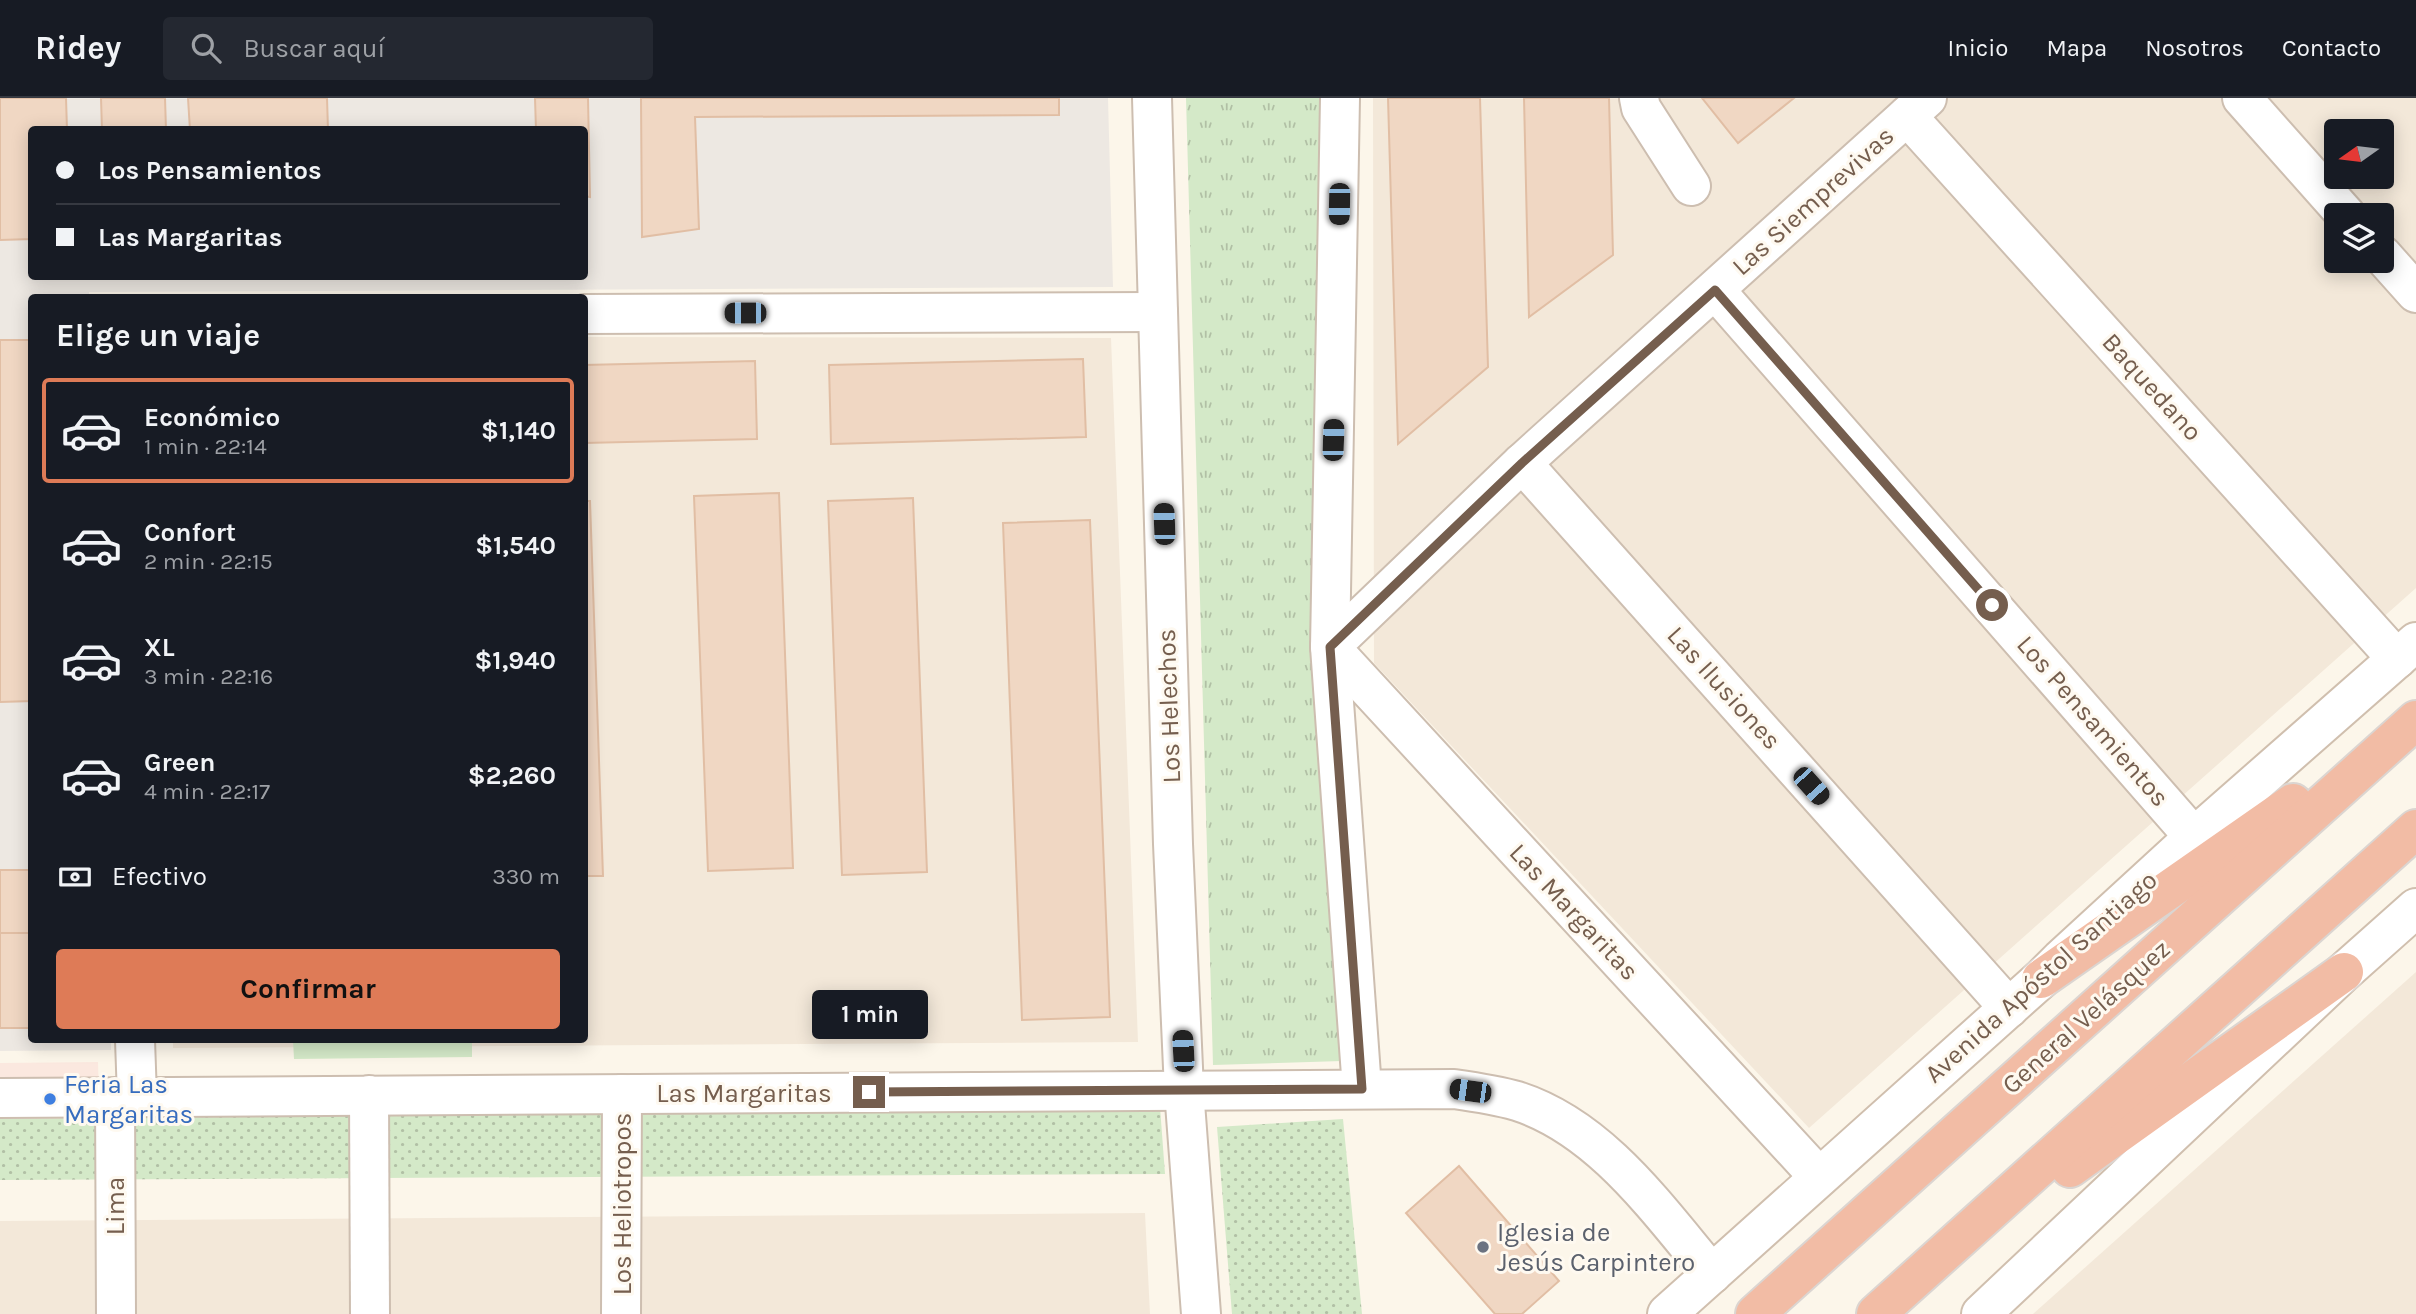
<!DOCTYPE html>
<html lang="es">
<head>
<meta charset="utf-8">
<style>
  :root { --surface:#171b24; --page:#242831; --text:#f1f3f6; --muted:#9ea1a6; --line:#363941; --accent:#de7b57 }
  body { margin:0; font-family:Karla,sans-serif; background:var(--page); color:var(--text); height:100vh; display:flex; flex-direction:column; font-size:26px; white-space:nowrap }
  * { box-sizing:border-box; margin:0 }
  p { font-size:23px; color:var(--muted) }
  .icon { flex:none; width:38px; height:38px; fill:none; stroke:currentColor; stroke-width:2; stroke-linecap:round; stroke-linejoin:round }
  .map { position:relative; flex:1; overflow:hidden }
  .drawer { position:absolute; left:28px; top:196px; width:560px; height:749px; display:flex; flex-direction:column; background:var(--surface); border-radius:7px; box-shadow:0 4px 18px #0003 }
  .drawer>* { flex:none }
  .hud { position:absolute; left:28px; top:28px; width:560px; height:154px; border-radius:7px; box-shadow:0 4px 18px #0003; display:grid; align-content:center; height:154px; padding:0 28px; background:var(--surface) }
  .needle { width:46px; rotate:256deg }
  .buttons { position:absolute; left:2324px; top:21px; display:grid; gap:14px }
  .buttons a { display:grid; place-items:center; width:70px; height:70px; border-radius:7px; background:var(--surface); box-shadow:0 4px 18px #0003; font-size:35px }
  .end { position:absolute; width:32px; height:32px; margin:-16px; border:9px solid #755e4e; background:#fff; box-shadow:0 0 0 4px #fff }
  .from { border-radius:50% }
  .bubble { position:absolute; height:49px; border-radius:7px; background:var(--surface); box-shadow:0 4px 18px #0003; font-size:23px; font-weight:700; line-height:49px; text-align:center }
  .car { position:absolute; width:21px; height:42px; margin:-21px -10px; border-radius:9px; box-shadow:0 0 5px 2px #0007; background:linear-gradient(#222 24%,#8ab4d8 0 40%,#222 0 76%,#8ab4d8 0 86%,#222 0) }
  .hud b { display:flex; align-items:center; gap:24px; height:66px; font-size:26px }
  .hud b+b { border-top:2px solid var(--line) }
  .hud i { width:18px; height:18px; background:var(--text) }
  ul { padding:0; list-style:none }
  li { display:flex; align-items:center; gap:21px; height:105px; margin:0 14px 10px; padding:0 14px; border:4px solid transparent; border-radius:7px }
  li div { flex:1 }
  li b { display:block; font-size:26px }
  li em { font-style:normal; font-weight:700 }
  li.on { border-color:var(--accent) }
  li>.icon { width:63px; height:63px; stroke-width:1.5 }
  h2 { padding:0 28px; font-size:32px; line-height:84px }
  .pay { display:flex; align-items:center; gap:18px; height:77px; padding:0 28px; font-size:26px }
  .pay p { margin-inline-start:auto }
  .action { display:flex; gap:14px; margin-top:auto; padding:14px 28px }
  .action a { flex:1; height:80px; border-radius:7px; background:var(--accent); color:#111; font-size:28px; font-weight:700; line-height:80px; text-align:center }
  header { display:flex; align-items:center; gap:42px; box-sizing:border-box; height:98px; padding:0 35px; background:var(--surface); border-bottom:2px solid var(--line) }
  header strong { font-size:33px }
  nav { display:flex; gap:38px; margin-inline-start:auto; font-size:24px }
  .search { width:490px; height:63px; background:var(--page); display:flex; align-items:center; gap:18px; box-sizing:border-box; padding:0 24px; border-radius:7px; color:var(--muted); font-size:26px }
  .map>svg:first-child { display:block }
  .residential { fill:#f3e8d9; fill-rule:evenodd }
  .commercial { fill:#fbe8df }
  .industrial { fill:#ede8e2; fill-rule:evenodd }
  .grass { fill:url(#grass-dots) }
  .park { fill:url(#park-tufts) }
  .garden { fill:#d4e9c8 }
  .building { fill:#f0d7c3; stroke:#e1bea4; stroke-width:2 }
  .lines { fill:none; stroke-linecap:round; stroke-linejoin:round }
  .street-casing { stroke:#cdbeb0; stroke-width:42 }
  .secondary-casing { stroke:#d0bfae; stroke-width:42 }
  .highway-casing { stroke:#dbd5d1; stroke-width:42 }
  .street { stroke:#fff; stroke-width:38 }
  .secondary { stroke:#fff; stroke-width:38 }
  .highway { stroke:#f2bca5; stroke-width:38 }
  .route { stroke:#755e4e; stroke-width:9 }
  .shop-dot { fill:#3f7fe0; stroke:#fef9f0; stroke-width:2.5 }
  .worship-dot { fill:#6b7280; stroke:#fef9f0; stroke-width:2.5 }
  .labels { text-anchor:middle; dominant-baseline:central; stroke-width:6; stroke-linejoin:round; paint-order:stroke }
  .street-label { font-size:26px; fill:#755e4e; stroke:#fef9f0 }
  .shop-label { font-size:26px; fill:#366cbe; stroke:#fef9f0; text-anchor:start }
  .worship-label { font-size:26px; fill:#5b616d; stroke:#fef9f0; text-anchor:start }
</style>
</head>
<body>
<header>
<strong>Ridey</strong>
<div class="search"><svg class="icon" aria-label="search" viewBox="0 0 24 24"><circle cx="10" cy="10" r="6"/><path d="M15 15l6 6"/></svg>Buscar aquí</div>
<nav><a>Inicio</a><a>Mapa</a><a>Nosotros</a><a>Contacto</a></nav>
</header>
<div class="map">
<svg width="2416" height="1216" viewBox="0 0 2416 1216">
  <defs>
    <pattern id="grass-dots" width="8" height="8" patternUnits="userSpaceOnUse" patternTransform="scale(1.75)"><rect width="8" height="8" fill="#d4e9c8"/><path d="M2 2h.1M6 6h.1" fill="none" stroke="#b1c0a5" stroke-width="1.8" stroke-linecap="round"/></pattern>
    <pattern id="park-tufts" width="24" height="20" patternUnits="userSpaceOnUse" patternTransform="scale(1.75)"><rect width="24" height="20" fill="#d4e9c8"/><path d="M3 7l-1-3M5 7V3M7 7l1-3M15 17l-1-3M17 17v-4M19 17l1-3" fill="none" stroke="#b1c0a5"/></pattern>
  </defs>
  <rect width="100%" height="100%" fill="#fcf6ea"/>
  <!-- residential -->
  <g class="residential">
    <path d="M1373 0H2416V490L1809 1030 1374 565ZM2336 33H2382V79H2336ZM2336 117H2382V163H2336Z"/>
    <polygon points="585,239 1111,240 1138,944 173,950 173,942 584,942"/>
    <polygon points="2416,874 2416,1216 2033,1216"/>
    <polygon points="1145,1115 1150,1216 0,1216 0,1123"/>
  </g>
  <!-- commercial -->
  <polygon class="commercial" points="98,964 100,1038 0,1039 0,965"/>
  <!-- industrial -->
  <path class="industrial" d="M0 0H1108L1113 189 89 194V199L32 200V942H111V952L0 953ZM32 32H584V178H32Z"/>
  <!-- grass -->
  <g class="grass">
    <polygon points="1160,1009 1165,1076 0,1082 0,1021"/>
    <polygon points="1343,1021 1362,1216 1232,1216 1217,1029"/>
  </g>
  <!-- park -->
  <polygon class="park" points="1186,0 1323,0 1327,199 1310,539 1342,963 1213,967"/>
  <!-- garden -->
  <polygon class="garden" points="293,942 472,942 472,959 294,961"/>
  <!-- building -->
  <g class="building">
    <polygon points="0,0 66,0 67,32 32,32 32,141 0,142"/>
    <polygon points="101,0 165,0 166,32 102,32"/>
    <polygon points="188,0 327,0 328,32 190,32"/>
    <polygon points="535,0 588,0 590,99 584,98 584,32 536,32"/>
    <polygon points="641,0 1059,0 1059,17 695,19 699,131 642,139"/>
    <polygon points="1388,0 1480,0 1488,269 1398,346"/>
    <polygon points="1524,0 1609,0 1613,157 1529,219"/>
    <polygon points="1702,0 1794,0 1738,45"/>
    <polygon points="0,242 32,242 32,603 0,604"/>
    <polygon points="1083,261 1086,339 831,346 829,267"/>
    <polygon points="755,263 757,341 584,345 584,267"/>
    <polygon points="779,395 793,770 708,773 694,398"/>
    <polygon points="913,400 927,774 842,777 828,403"/>
    <polygon points="584,403 590,403 603,778 584,778"/>
    <polygon points="1090,422 1110,919 1022,922 1003,425"/>
    <rect x="0" y="772" width="32" height="63"/>
    <rect x="0" y="835" width="32" height="95"/>
    <polygon points="1459,1068 1559,1183 1522,1216 1495,1216 1406,1115"/>
  </g>
  <g class="lines">
    <!-- street casing -->
    <g class="street-casing">
      <g id="street">
        <polyline points="1152,0 1173,746 1184,992 1201,1216"/>
        <polyline points="1340,0 1330,549 1362,991"/>
        <polyline points="1639,0 1641,10 1691,88"/>
        <polyline points="2242,0 2346,117"/>
        <polyline points="1907,18 2397,561"/>
        <polyline points="2382,157 2416,195"/>
        <polyline points="1715,192 2194,739"/>
        <polyline points="584,216 1158,214"/>
        <polyline points="1522,365 2009,910"/>
        <polyline points="135,942 137,999"/>
        <polyline points="369,997 370,1216"/>
        <polyline points="115,999 116,1216"/>
        <path d="M0 1000 1454 991C1475 994 1496 997 1517 1003 1601 1030 1657 1111 1712 1176"/>
        <polyline points="1819,1079 1330,549 1522,365 1927,0"/>
        <polyline points="621,1216 622,996"/>
      </g>
    </g>
    <!-- secondary casing -->
    <g class="secondary-casing">
      <g id="secondary">
        <polyline points="1667,1216 2041,881 2061,861 2194,739 2416,544"/>
        <polyline points="1981,1216 2344,874 2416,810"/>
      </g>
    </g>
    <!-- highway casing -->
    <g class="highway-casing">
      <g id="highway">
        <polyline points="2041,881 2293,705"/>
        <polyline points="2070,1070 2344,874"/>
        <polyline points="1755,1216 2416,622"/>
        <polyline points="1876,1216 2416,731"/>
      </g>
    </g>
    <!-- street -->
    <use href="#street" class="street"/>
    <!-- secondary -->
    <use href="#secondary" class="secondary"/>
    <!-- highway -->
    <use href="#highway" class="highway"/>
  </g>
  <g class="lines">
    <!-- route -->
    <polyline class="route" points="869,994 1362,991 1330,549 1522,365 1715,192 1992,507"/>
  </g>
  <!-- markers -->
  <circle class="shop-dot" cx="50" cy="1001" r="7"/>
  <circle class="worship-dot" cx="1483" cy="1149" r="7"/>
  <g class="labels">
    <!-- street labels -->
    <g class="street-label">
      <text transform="translate(1813 103) rotate(-42)">Las Siemprevivas</text>
      <text transform="translate(2152 289) rotate(48)">Baquedano</text>
      <text transform="translate(1724 590) rotate(48)">Las Ilusiones</text>
      <text transform="translate(1169 608) rotate(-92)">Los Helechos</text>
      <text transform="translate(2093 623) rotate(49)">Los Pensamientos</text>
      <text transform="translate(1574 814) rotate(47)">Las Margaritas</text>
      <text transform="translate(2041 879) rotate(-42)">Avenida Apóstol Santiago</text>
      <text transform="translate(2086 919) rotate(-42)">General Velásquez</text>
      <text x="744" y="995">Las Margaritas</text>
      <text transform="translate(622 1106) rotate(-90)">Los Heliotropos</text>
      <text transform="translate(115 1108) rotate(-90)">Lima</text>
    </g>
    <!-- shop labels -->
    <g class="shop-label">
      <text x="64" y="986">Feria Las<tspan x="64" dy="30">Margaritas</tspan></text>
    </g>
    <!-- worship labels -->
    <g class="worship-label">
      <text x="1497" y="1134">Iglesia de<tspan x="1497" dy="30">Jesús Carpintero</tspan></text>
    </g>
  </g>
</svg>
<div class="buttons">
<a><svg class="needle" viewBox="-14 -14 28 28"><path d="M0-13l5 13h-10z" fill="#e53935"/><path d="M0 13l5-13h-10z" fill="#9ea1a6"/></svg></a>
<a><svg class="icon" aria-label="layers" viewBox="0 0 24 24"><path d="M12 4l9 5-9 5-9-5zM3 14l9 5 9-5"/></svg></a>
</div>
<i class="end from" style="left:1992px;top:507px"></i>
<i class="end" style="left:869px;top:994px"></i>
<div class="bubble" style="left:812px;top:892px;width:116px">1 min</div>
<i class="car" style="left:1339px;top:106px;rotate:181deg"></i>
<i class="car" style="left:745px;top:215px;rotate:270deg"></i>
<i class="car" style="left:1333px;top:342px;rotate:2deg"></i>
<i class="car" style="left:1164px;top:426px;rotate:358deg"></i>
<i class="car" style="left:1811px;top:688px;rotate:138deg"></i>
<i class="car" style="left:1183px;top:953px;rotate:357deg"></i>
<i class="car" style="left:1470px;top:993px;rotate:278deg"></i>
<div class="hud">
<b><i class="from"></i>Los Pensamientos</b>
<b><i></i>Las Margaritas</b>
</div>
<section class="drawer">
<h2>Elige un viaje</h2>
<ul>
<li class="on"><svg class="icon" aria-label="car" viewBox="0 0 24 24"><path d="M5 17H2v-5l4-1 3-4h7l3 4 3 1v5h-3M9 17h6M6 11h13"/><circle cx="7" cy="17" r="2"/><circle cx="17" cy="17" r="2"/></svg><div><b>Económico</b><p>1 min · 22:14</p></div><em>$1,140</em></li>
<li><svg class="icon" aria-label="car" viewBox="0 0 24 24"><path d="M5 17H2v-5l4-1 3-4h7l3 4 3 1v5h-3M9 17h6M6 11h13"/><circle cx="7" cy="17" r="2"/><circle cx="17" cy="17" r="2"/></svg><div><b>Confort</b><p>2 min · 22:15</p></div><em>$1,540</em></li>
<li><svg class="icon" aria-label="car" viewBox="0 0 24 24"><path d="M5 17H2v-5l4-1 3-4h7l3 4 3 1v5h-3M9 17h6M6 11h13"/><circle cx="7" cy="17" r="2"/><circle cx="17" cy="17" r="2"/></svg><div><b>XL</b><p>3 min · 22:16</p></div><em>$1,940</em></li>
<li><svg class="icon" aria-label="car" viewBox="0 0 24 24"><path d="M5 17H2v-5l4-1 3-4h7l3 4 3 1v5h-3M9 17h6M6 11h13"/><circle cx="7" cy="17" r="2"/><circle cx="17" cy="17" r="2"/></svg><div><b>Green</b><p>4 min · 22:17</p></div><em>$2,260</em></li>
</ul>
<div class="pay"><svg class="icon" aria-label="cash" viewBox="0 0 24 24"><path d="M3 7h18v10H3z"/><circle cx="12" cy="12" r="2"/></svg>Efectivo<p>330 m</p></div>
<div class="action"><a>Confirmar</a></div>
</section>
</div>
</body>
</html>
